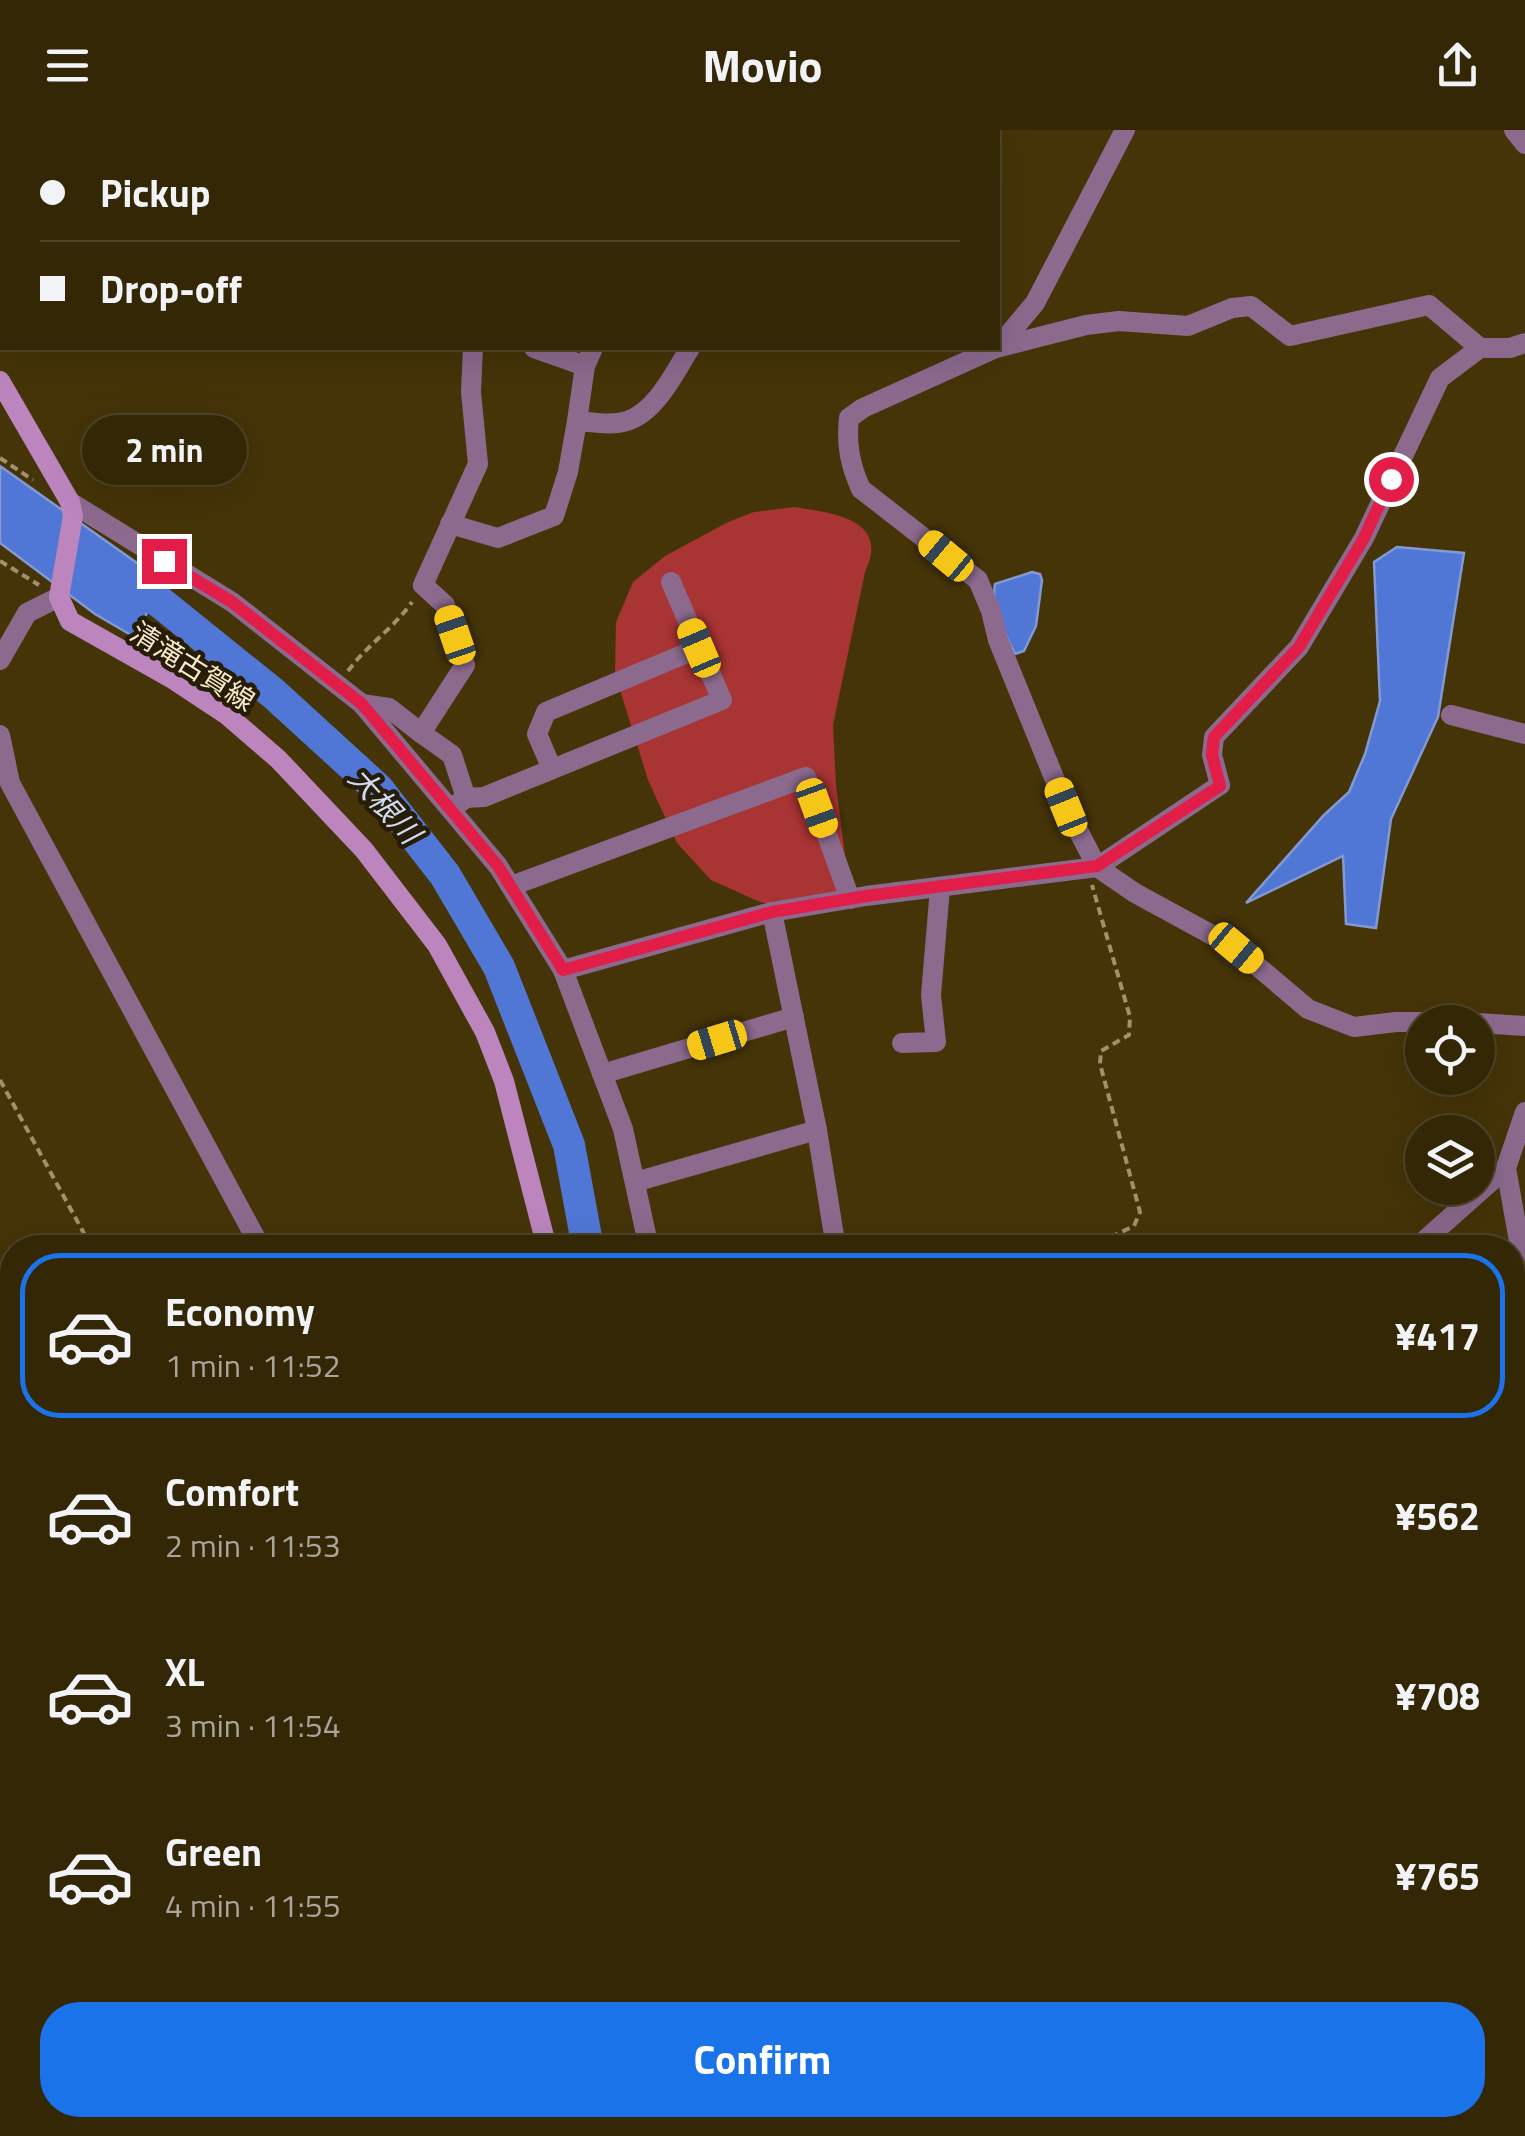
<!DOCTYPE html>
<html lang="en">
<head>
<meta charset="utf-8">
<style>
  :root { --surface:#342706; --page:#3c2f10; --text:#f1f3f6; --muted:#a9a59b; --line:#4e4428; --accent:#1a73e8 }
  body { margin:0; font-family:"Titillium Web","Noto Sans JP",sans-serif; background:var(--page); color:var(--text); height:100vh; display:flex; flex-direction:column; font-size:38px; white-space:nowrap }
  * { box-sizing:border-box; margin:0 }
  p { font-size:32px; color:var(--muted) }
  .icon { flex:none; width:55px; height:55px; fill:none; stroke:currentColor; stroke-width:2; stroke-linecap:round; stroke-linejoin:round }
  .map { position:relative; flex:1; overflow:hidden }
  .sheet { position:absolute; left:0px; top:1105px; width:1525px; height:902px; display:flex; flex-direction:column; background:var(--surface); border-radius:40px 40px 0 0; box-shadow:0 10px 40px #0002,0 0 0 2px var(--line) }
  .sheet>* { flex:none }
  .guide { position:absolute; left:0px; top:0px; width:1000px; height:220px; box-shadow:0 10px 40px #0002,0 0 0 2px var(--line); display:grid; align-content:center; height:220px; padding:0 40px; background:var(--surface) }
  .buttons { position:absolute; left:1405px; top:875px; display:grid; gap:20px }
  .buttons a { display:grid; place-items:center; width:90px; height:90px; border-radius:50%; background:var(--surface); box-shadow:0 10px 40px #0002,0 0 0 2px var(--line); font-size:50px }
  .end { position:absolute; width:45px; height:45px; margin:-22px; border:12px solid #e11d48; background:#fff; box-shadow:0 0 0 5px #fff }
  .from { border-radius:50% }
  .bubble { position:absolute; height:70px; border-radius:35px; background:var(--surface); box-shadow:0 10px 40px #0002,0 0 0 2px var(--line); font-size:32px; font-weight:700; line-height:70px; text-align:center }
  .car { position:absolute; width:30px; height:60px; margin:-30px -15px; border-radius:12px; box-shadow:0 0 8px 2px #0007; background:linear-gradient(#f5c518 24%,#345 0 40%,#f5c518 0 76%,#345 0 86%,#f5c518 0) }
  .guide b { display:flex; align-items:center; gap:35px; height:95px; font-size:38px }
  .guide b+b { border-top:2px solid var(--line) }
  .guide i { width:25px; height:25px; background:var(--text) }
  ul { padding:18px 0 0; list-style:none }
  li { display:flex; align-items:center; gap:30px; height:165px; margin:0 20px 15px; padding:0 20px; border:5px solid transparent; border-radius:40px }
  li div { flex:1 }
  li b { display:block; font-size:38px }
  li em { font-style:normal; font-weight:700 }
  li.current { border-color:var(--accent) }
  li>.icon { width:90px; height:90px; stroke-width:1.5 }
  .cta { display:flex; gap:20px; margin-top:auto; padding:20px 40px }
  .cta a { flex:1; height:115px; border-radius:40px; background:var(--accent); color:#fff; font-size:40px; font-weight:700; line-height:115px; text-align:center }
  header { display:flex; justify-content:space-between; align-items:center; height:130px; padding:0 40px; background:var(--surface); font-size:45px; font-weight:700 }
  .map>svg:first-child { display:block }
  .forest { fill:#a83433 }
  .water { fill:#5077d5; stroke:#8299d3; stroke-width:2.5 }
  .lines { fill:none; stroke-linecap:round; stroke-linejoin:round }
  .river { stroke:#5077d5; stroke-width:32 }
  .path { stroke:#a0916d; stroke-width:4; stroke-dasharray:8 5; stroke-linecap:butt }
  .minor { stroke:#8c6a8e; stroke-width:20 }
  .secondary { stroke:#bc85be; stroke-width:20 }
  .route { stroke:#e11d48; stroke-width:12 }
  .labels { text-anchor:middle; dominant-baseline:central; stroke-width:9; stroke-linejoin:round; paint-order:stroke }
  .street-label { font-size:28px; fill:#f6e9cd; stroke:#271d06 }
  .water-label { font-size:30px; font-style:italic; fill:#cedaf2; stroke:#271d06 }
</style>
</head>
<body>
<header><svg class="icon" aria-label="menu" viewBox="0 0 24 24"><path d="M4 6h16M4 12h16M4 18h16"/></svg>Movio<svg class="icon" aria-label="share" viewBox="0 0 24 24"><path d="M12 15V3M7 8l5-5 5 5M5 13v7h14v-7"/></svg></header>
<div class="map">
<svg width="1525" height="2006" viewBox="0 0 1525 2006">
  <rect width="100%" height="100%" fill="#453408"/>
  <!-- forest -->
  <g class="forest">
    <polygon points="303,0 646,0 640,2"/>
    <path d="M794 377C831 383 891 388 865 442L833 595 836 655 846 734 836 766 793 780 760 772 711 750 677 713 648 650 615 544 616 492 633 452 665 426 728 392 754 382Z"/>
    <polygon points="917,1995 1260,1995 1266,2006 917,2006"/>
  </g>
  <!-- water -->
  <g class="water">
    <polygon points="0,336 161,450 136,508 95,484 0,413"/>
    <polygon points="1397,417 1464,423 1438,587 1391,689 1376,798 1346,794 1343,726 1246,773 1324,685 1349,662 1365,624 1380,571 1374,432"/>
    <path d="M1032 442 1040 444 1042 450 1036 496 1024 521 1015 524C1004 502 991 478 995 454Z"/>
  </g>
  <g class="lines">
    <!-- river -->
    <g class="river">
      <polyline points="117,443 161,473 274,564 378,659 445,745 499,837 569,1015 588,1118"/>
      <polyline points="543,2006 545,1995"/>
    </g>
    <!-- path -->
    <g class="path">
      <polyline points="0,328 33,350"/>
      <polyline points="0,431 39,455"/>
      <path d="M348 541C367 515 393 499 412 472"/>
      <polyline points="0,950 92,1118"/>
      <polyline points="1087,1118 1134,1096 1140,1082 1100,934 1101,921 1129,905 1130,887 1092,755"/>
      <polyline points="515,2006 523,1995"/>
    </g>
    <!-- minor -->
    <g class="minor">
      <polyline points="260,0 267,2"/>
      <polyline points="1514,0 1525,14"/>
      <polyline points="22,2 25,0"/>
      <polyline points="297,2 298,0"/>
      <polyline points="419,2 420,0"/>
      <polyline points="513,2 514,0"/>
      <polyline points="573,2 574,0"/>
      <polyline points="686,2 687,0"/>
      <polyline points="754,2 754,0"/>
      <polyline points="0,17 2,16"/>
      <polyline points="998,217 1035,173 1125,0"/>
      <polyline points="534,218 585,236"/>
      <polyline points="577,291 585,236 593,218"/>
      <polyline points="70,372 232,472 362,574 498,736 563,840 623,999 649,1118"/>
      <path d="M450 394 498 408 554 386 568 342 577 291C593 292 611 296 627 291 656 282 675 242 690 218"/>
      <polyline points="0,530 27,483 59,467"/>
      <polyline points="362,574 389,578 421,603"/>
      <polyline points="1451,585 1525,604"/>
      <polyline points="0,605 10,653 261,1118"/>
      <polyline points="552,639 537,604 546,582 699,518"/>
      <polyline points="466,668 484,667 722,570 671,452"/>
      <polyline points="452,678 466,668 452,625 421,603 465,535 445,475 423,455 478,334 471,262 473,218"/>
      <polyline points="511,756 806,647 850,769"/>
      <polyline points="772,782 817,1000 836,1118"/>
      <polyline points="563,840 772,782 866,766 1097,737 1220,655 1212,625 1214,607 1299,517 1364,408 1440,248 1480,218 1510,218 1525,213"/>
      <path d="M1448 892H1396L1354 897 1308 879 1236 818 1135 763 1097 737 1066 677 998 510 991 481 978 450 861 359C850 335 846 314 849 288L863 278 996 218 1086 195 1119 191 1188 196 1232 178 1251 176 1290 206 1429 175 1480 218"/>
      <polyline points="1478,893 1525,896"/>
      <polyline points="902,913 936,912 931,865 940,758"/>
      <polyline points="602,944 794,887"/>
      <polyline points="1506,1038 1525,1145"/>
      <polyline points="635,1052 817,1000"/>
      <polyline points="1416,1118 1506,1038 1525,982"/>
      <polyline points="0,1289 12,1312"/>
      <polyline points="1512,1376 1525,1370"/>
      <polyline points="1512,1432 1525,1421"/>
      <polyline points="0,1704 12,1701"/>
      <polyline points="1512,1828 1525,1829"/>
      <polyline points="735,1995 782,2005"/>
      <polyline points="1274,1995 1280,2006"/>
      <polyline points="228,2006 230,1995"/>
      <polyline points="605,2006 608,1995"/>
    </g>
    <!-- secondary -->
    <g class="secondary">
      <polyline points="0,251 70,372 73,386 59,467 70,491 171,548 227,585 278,629 364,720 437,815 485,902 504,951 547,1118"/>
      <polyline points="183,2006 184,1995"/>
    </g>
  </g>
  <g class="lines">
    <!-- route -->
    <polyline class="route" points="164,431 232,472 362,574 498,736 563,840 772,782 866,766 1097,736 1220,656 1212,625 1214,607 1299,517 1364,408 1391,349"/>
  </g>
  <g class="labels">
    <!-- street labels -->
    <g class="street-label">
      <text transform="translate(193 536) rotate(32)">清滝古賀線</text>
    </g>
    <!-- water labels -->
    <g class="water-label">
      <text transform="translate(385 675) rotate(48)">大根川</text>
    </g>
  </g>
</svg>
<div class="buttons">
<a><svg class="icon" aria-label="locate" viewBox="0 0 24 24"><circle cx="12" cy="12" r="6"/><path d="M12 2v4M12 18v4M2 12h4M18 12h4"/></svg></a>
<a><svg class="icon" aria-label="layers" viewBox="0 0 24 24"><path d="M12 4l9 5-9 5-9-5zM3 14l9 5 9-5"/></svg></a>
</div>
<i class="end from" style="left:1391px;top:349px"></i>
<i class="end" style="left:164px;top:431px"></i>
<div class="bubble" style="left:82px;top:285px;width:165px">2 min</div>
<i class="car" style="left:946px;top:426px;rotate:310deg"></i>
<i class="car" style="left:455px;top:505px;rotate:341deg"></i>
<i class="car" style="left:699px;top:518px;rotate:337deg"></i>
<i class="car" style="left:1066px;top:677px;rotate:338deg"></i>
<i class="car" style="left:817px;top:678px;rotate:160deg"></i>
<i class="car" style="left:1236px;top:818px;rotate:130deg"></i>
<i class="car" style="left:717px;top:910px;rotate:253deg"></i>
<div class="guide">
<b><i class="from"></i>Pickup</b>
<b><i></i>Drop-off</b>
</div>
<section class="sheet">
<ul>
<li class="current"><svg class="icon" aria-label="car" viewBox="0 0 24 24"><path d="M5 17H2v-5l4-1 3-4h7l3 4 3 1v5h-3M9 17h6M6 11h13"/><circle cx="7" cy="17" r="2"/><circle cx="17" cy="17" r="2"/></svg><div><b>Economy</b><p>1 min · 11:52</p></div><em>¥417</em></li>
<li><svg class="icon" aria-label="car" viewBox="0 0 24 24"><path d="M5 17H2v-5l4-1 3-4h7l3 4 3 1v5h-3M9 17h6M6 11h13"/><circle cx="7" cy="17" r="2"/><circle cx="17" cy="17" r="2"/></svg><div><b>Comfort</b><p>2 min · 11:53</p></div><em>¥562</em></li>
<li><svg class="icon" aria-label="car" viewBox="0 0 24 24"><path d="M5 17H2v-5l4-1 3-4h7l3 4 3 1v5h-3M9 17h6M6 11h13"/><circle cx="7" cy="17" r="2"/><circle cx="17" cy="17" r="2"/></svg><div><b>XL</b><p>3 min · 11:54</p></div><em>¥708</em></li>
<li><svg class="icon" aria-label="car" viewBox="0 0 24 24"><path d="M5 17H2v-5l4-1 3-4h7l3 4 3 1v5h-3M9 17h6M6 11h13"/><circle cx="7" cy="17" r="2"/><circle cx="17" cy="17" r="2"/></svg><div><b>Green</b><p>4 min · 11:55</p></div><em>¥765</em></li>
</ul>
<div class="cta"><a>Confirm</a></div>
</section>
</div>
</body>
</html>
